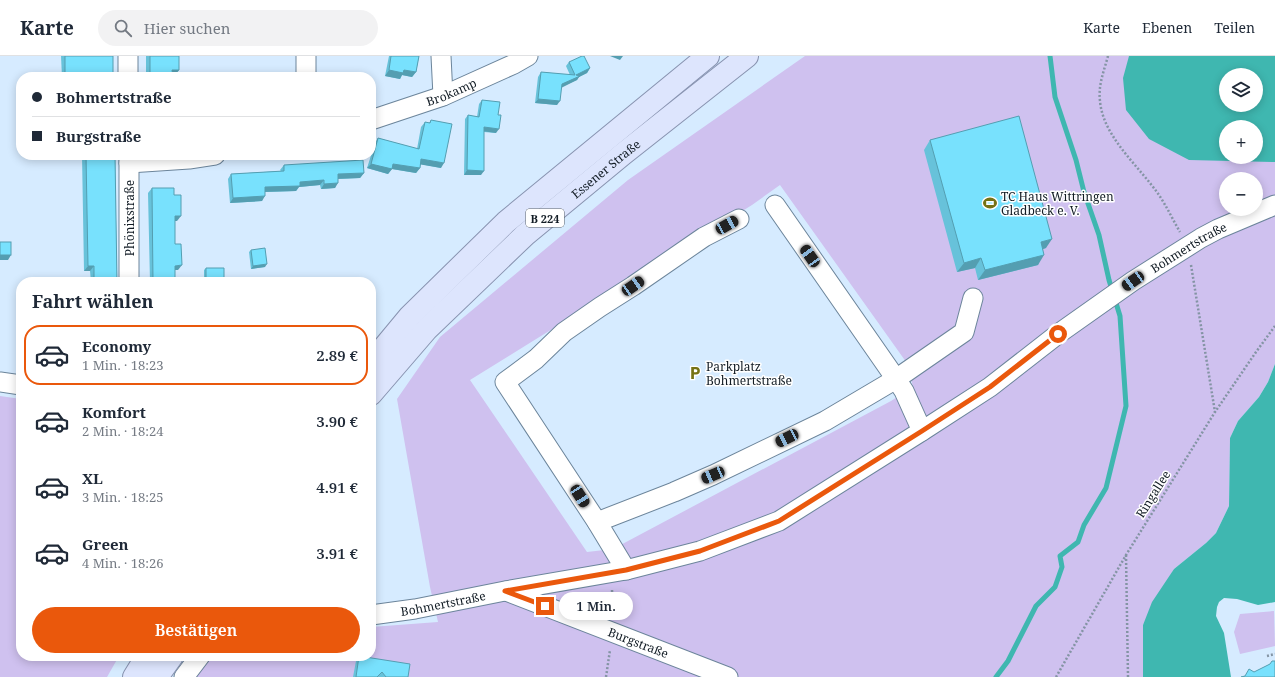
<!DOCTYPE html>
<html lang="de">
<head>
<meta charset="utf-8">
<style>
  :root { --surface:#fff; --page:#f2f2f3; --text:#1f2937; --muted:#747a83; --line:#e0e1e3; --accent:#ea580c }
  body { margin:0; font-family:"Noto Serif",serif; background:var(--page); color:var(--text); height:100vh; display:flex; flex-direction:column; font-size:15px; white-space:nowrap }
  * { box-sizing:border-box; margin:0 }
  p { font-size:13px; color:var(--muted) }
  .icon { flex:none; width:22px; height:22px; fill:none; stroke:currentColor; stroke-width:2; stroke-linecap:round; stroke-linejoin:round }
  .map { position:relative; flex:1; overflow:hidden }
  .sheet { position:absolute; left:16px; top:221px; width:360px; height:384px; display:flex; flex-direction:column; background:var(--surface); border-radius:16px; box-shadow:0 2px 10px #0003 }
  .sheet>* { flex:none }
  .top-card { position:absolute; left:16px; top:16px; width:360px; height:88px; border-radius:16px; box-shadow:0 2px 10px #0003; display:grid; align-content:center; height:88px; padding:0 16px; background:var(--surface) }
  .controls { position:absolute; left:1219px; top:12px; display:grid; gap:8px }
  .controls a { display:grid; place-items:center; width:44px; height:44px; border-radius:50%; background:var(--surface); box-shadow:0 2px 10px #0003; font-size:20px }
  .end { position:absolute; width:18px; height:18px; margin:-9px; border:5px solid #ea580c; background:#fff; box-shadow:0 0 0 2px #fff }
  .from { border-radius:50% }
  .bubble { position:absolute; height:28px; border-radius:14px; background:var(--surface); box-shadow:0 2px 10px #0003; font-size:13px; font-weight:600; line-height:28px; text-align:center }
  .car { position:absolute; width:12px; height:24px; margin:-12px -6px; border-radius:5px; box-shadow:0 0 3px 1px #0007; background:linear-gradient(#222 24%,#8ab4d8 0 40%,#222 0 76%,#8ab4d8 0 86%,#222 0) }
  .top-card b { display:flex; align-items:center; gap:14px; height:38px; font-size:15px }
  .top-card b+b { border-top:1px solid var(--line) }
  .top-card i { width:10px; height:10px; background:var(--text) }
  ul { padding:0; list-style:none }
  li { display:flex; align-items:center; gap:12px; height:60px; margin:0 8px 6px; padding:0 8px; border:2px solid transparent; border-radius:16px }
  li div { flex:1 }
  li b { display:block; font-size:15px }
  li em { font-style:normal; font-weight:600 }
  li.active { border-color:var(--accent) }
  li>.icon { width:36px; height:36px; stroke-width:1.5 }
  h2 { padding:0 16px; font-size:18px; line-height:48px }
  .primary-button { display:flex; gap:8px; margin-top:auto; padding:8px 16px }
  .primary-button a { flex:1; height:46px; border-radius:24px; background:var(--accent); color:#fff; font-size:16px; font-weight:600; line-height:46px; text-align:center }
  header { display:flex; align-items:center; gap:24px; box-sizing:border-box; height:56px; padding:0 20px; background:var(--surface); border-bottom:1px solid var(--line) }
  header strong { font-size:19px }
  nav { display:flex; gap:22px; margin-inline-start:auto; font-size:14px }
  .search { width:280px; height:36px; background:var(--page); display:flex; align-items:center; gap:10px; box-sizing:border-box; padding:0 14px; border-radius:22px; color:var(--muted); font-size:15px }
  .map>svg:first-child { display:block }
  .green { fill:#cfc1ef; fill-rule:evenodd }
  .water { fill:#3fb7b0; fill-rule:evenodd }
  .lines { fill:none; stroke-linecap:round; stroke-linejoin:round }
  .stream { stroke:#3fb7b0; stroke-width:5 }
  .minor-casing { stroke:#6c859b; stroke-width:21 }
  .major-casing { stroke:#8893b0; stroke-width:24 }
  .path { stroke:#8494a4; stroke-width:2.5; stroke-dasharray:2 2; stroke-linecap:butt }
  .minor { stroke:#fff; stroke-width:19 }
  .major { stroke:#dde5fd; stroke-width:22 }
  .wall { fill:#67c2da }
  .shaded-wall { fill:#549eb1 }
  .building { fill:#78e1fd; stroke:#549eb1 }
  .route { stroke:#ea580c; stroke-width:5 }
  .labels { text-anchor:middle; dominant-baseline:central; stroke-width:3; stroke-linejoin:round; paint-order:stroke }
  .shield { fill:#fff; stroke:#596066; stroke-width:1 }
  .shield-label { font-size:11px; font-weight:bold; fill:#121c25 }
  .street-label { font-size:12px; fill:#121c25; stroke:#fff }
  .poi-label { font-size:12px; fill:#121c25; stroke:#fff; text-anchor:start }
</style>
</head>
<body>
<header>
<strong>Karte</strong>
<div class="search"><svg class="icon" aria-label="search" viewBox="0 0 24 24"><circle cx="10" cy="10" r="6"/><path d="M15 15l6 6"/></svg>Hier suchen</div>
<nav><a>Karte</a><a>Ebenen</a><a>Teilen</a></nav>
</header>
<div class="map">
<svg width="1275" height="621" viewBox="0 0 1275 621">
  <rect width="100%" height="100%" fill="#d6ebff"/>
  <!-- green -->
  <g class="green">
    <path d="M805 0H1275V308L1268 326 1259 341 1238 365 1230 382 1229 450 1216 477 1206 487 1174 513 1143 569V621H195L210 602 214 600H371V571L438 566 430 531 397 343 440 281 628 124ZM1226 19H1256V49H1226ZM1226 71H1256V101H1226ZM1226 123H1256V153H1226ZM780 129 904 303 908 310 913 331 891 345 613 493 587 496 470 324 752 149Z"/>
    <polygon points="0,340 21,343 21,600 119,600 107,621 0,621"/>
    <polygon points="1274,555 1275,590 1240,598 1234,576 1240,558"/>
  </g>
  <!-- water -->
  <g class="water">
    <path d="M1129 0H1275V106L1189 104 1149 83 1126 54 1123 22ZM1226 19H1256V49H1226ZM1226 71H1256V101H1226Z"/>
    <polygon points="1275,308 1275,546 1258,549 1237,543 1224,542 1219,546 1217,551 1216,560 1224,577 1231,621 1143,621 1143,569 1152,546 1174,513 1206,487 1216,477 1229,450 1230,382 1238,365 1259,341 1268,326"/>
  </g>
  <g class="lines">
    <!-- stream -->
    <polyline class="stream" points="996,621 1008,605 1036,550 1055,531 1062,511 1060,500 1078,486 1084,469 1106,432 1126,350 1120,260 1109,224 1099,179 1084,136 1076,104 1055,41 1050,0"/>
    <!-- minor casing -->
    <g class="minor-casing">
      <g id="minor">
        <polyline points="128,0 128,21"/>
        <polyline points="306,0 306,21"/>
        <polyline points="441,0 443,40"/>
        <path id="s1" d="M371 64 443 40 514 8 528 0"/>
        <polyline points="129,99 129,226"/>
        <polyline points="129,107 189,103 215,99"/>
        <polyline points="775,149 896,323 904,335 922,375"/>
        <polyline points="0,326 21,329"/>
        <polyline points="597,466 674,436 713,419 825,365 896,323 964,276 973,242"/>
        <polyline points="626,514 597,466 505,326 536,303 564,276 600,251 633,230 704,181 739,163"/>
        <path id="s2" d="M506 535 728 621"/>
        <path id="s3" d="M371 559 415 553 505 535 626 514 700 495 779 465 922 375 990 331 1058 278 1133 225 1201 182 1218 173 1275 149"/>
        <polyline points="184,621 200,600"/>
      </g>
    </g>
    <!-- major casing -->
    <g class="major-casing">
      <g id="major">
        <polyline points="371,307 410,260 506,166 708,0"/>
        <path id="s4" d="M371 338 427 273 525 179 623 98 747 0"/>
        <polyline points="134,621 147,600"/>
        <polyline points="157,621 172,600"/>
      </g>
    </g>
    <!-- path -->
    <g class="path">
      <path d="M1108 0C1104 15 1098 29 1100 45 1103 81 1139 110 1159 139 1167 151 1173 164 1180 176"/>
      <polyline points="1191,209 1215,356"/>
      <polyline points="1126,499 1128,621"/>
      <polyline points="612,534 613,559"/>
      <polyline points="1267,600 1275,598"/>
      <polyline points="606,621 610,594"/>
      <polyline points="1056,621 1126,499 1215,356 1256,296 1275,270"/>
    </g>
    <!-- minor -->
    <use href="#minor" class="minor"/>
    <!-- major -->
    <use href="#major" class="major"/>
  </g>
  <!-- wall -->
  <g class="wall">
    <polygon points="61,0 113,0 113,21 62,21"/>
    <polygon points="146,0 179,0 179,14 175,19 173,19 173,21 146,21"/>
    <polygon points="389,0 419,0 416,16 412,21 402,19 400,23 385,20"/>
    <polygon points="569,6 590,12 587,17 579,21 577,24 561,31 557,49 535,47 538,21 541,16 570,19 566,10"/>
    <polygon points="482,44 498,59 496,77 484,76 481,119 464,119 465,63 468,59 477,61 479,48"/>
    <polygon points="431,64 441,112 420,108 420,112 416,117 392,113 388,118 367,112 375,87 378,82 417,93 421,71 425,66 429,67"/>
    <polygon points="930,84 1046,192 1043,193 1038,209 978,224 975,212 957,216 924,94"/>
    <polygon points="82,99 115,99 117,226 91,226 90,215 84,215"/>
    <polygon points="284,109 364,117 360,122 338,123 335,132 321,133 320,129 299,131 296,135 265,136 262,145 230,147 228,123 231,118 281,115 280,114"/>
    <polygon points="152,132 174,139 177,165 175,165 175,188 178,214 175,214 175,226 150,226 148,137"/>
    <polygon points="251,194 265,211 251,213 249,196"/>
    <polygon points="206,212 224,224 223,226 204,226 204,214"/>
    <polygon points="359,600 408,621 353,621 356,605"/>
  </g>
  <!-- shaded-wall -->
  <g class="shaded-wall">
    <polygon points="610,0 623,0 620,4"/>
    <polygon points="590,12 587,17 579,21 577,24 559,33 562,28 576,19"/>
    <polygon points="172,14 179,14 175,19 169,19"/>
    <polygon points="389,14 404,14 416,16 412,21 402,19 400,23 385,20"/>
    <polygon points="538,43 560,45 557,49 535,47"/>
    <polygon points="484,71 499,73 496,77 482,75"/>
    <polygon points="421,103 444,107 441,112 418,108"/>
    <polygon points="371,108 393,108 420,112 416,117 392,113 388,118 367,112"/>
    <polygon points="467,114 484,115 481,119 464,119"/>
    <polygon points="364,117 360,122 334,123 338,118"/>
    <polygon points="324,124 320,129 299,131 296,135 261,136 265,131 300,126"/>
    <polygon points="338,127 335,132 321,133 324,128"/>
    <polygon points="265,140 262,145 230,147 233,142"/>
    <polygon points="175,160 181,160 177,165 171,165"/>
    <polygon points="1052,183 1046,192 1034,196 1041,186"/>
    <polygon points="0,199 11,199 8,204 0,204"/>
    <polygon points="1044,199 1038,209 978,224 985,214"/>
    <polygon points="981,202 975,212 957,216 964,207"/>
    <polygon points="267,208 265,211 251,213 253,210"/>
    <polygon points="182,209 178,214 172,214 175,210"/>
    <polygon points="88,210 94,210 90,215 84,215"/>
    <polygon points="219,224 224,224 223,226 218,226"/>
  </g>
  <!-- building -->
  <g class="building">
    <rect x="65" y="0" width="48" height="21"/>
    <polygon points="150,0 179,0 179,14 172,14 173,21 150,21"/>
    <polygon points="391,0 419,0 416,16 404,14 403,17 389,14"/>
    <polygon points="582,0 584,0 590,12 576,19 580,20 562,28 560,45 538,43 541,16 575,19 569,6"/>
    <polygon points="482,44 500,46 498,59 501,59 499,73 484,71 484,115 467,114 468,59 479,61"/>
    <polygon points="1019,60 1052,183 1041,186 1044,199 985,214 981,202 964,207 930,84"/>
    <polygon points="431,64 452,68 444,107 421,103 420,112 393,108 392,113 371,108 378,82 419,93 425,66 430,67"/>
    <polygon points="86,99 115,99 117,226 94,226 94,210 88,210"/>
    <polygon points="363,104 364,117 338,118 338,127 324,128 324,124 300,126 300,130 265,131 265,140 233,142 231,118 284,115 284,109"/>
    <polygon points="152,132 174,132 174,139 181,139 181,160 175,160 175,188 181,188 182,209 175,210 175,226 153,226"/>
    <rect x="0" y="186" width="11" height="13"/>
    <polygon points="265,192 267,208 253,210 251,194"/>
    <polygon points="206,212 224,212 224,224 219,224 219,226 206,226"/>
    <polygon points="359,600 410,608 408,621 386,621 382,616 377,621 356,621"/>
    <polygon points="1272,605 1275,605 1275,621 1241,621 1245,620 1249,613 1254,616 1270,608"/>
  </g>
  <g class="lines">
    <!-- route -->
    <polyline class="route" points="545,550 505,535 626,514 700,495 779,465 922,375 990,331 1058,278"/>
  </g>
  <!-- icons -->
  <defs>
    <g id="stadium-bare" transform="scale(1.08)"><path d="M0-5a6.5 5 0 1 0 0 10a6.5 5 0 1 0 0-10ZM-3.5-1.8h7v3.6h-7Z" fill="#757215" stroke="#fff" stroke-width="2.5" paint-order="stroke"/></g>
    <g id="parking-bare" transform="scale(1.08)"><path d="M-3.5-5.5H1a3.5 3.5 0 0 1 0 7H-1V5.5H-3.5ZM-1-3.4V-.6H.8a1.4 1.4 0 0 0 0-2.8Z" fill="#757215" stroke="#fff" stroke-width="2.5" paint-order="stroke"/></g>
  </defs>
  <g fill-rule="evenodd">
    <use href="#stadium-bare" x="990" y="147"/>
    <use href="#parking-bare" x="695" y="317"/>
  </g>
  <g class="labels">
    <!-- shield labels -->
    <rect class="shield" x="526" y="153" width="38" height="18" rx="3"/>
    <g class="shield-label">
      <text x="545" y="162">B 224</text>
    </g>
    <!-- street labels -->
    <g class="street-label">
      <text stroke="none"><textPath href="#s1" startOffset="85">Brokamp</textPath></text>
      <text stroke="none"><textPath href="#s4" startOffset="326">Essener Straße</textPath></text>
      <text transform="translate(129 162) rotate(-90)">Phönixstraße</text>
      <text stroke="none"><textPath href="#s3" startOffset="913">Bohmertstraße</textPath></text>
      <text transform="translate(1153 438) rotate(-58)">Ringallee</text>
      <text stroke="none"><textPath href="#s3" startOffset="73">Bohmertstraße</textPath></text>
      <text stroke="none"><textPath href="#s2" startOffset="142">Burgstraße</textPath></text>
    </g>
    <!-- poi labels -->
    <g class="poi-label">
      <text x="1001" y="140">TC Haus Wittringen<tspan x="1001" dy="14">Gladbeck e. V.</tspan></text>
      <text x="706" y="310">Parkplatz<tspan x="706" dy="14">Bohmertstraße</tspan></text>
    </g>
  </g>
</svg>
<div class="controls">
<a><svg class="icon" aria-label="layers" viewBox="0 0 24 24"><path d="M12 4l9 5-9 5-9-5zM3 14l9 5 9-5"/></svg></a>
<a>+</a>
<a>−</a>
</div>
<i class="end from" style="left:1058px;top:278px"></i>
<i class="end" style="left:545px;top:550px"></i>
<div class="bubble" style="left:559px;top:536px;width:74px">1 Min.</div>
<i class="car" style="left:727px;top:169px;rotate:61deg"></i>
<i class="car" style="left:810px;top:200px;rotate:325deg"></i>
<i class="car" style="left:1133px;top:225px;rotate:235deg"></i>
<i class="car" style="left:633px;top:230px;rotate:56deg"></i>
<i class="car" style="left:787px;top:382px;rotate:244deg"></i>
<i class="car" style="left:713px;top:419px;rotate:247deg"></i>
<i class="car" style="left:580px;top:440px;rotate:147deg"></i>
<div class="top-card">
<b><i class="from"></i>Bohmertstraße</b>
<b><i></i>Burgstraße</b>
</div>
<section class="sheet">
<h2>Fahrt wählen</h2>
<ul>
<li class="active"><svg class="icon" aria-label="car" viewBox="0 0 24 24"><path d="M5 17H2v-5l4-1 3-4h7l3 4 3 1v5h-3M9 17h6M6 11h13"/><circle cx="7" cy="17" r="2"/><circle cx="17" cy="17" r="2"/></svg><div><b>Economy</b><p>1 Min. · 18:23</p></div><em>2.89 €</em></li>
<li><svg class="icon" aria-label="car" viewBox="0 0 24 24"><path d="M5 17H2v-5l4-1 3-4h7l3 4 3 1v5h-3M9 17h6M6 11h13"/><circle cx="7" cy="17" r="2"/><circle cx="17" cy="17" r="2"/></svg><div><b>Komfort</b><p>2 Min. · 18:24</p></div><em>3.90 €</em></li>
<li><svg class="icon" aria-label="car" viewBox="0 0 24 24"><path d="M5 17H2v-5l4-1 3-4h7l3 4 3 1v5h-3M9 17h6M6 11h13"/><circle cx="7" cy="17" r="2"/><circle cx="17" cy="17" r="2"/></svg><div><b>XL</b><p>3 Min. · 18:25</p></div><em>4.91 €</em></li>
<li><svg class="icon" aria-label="car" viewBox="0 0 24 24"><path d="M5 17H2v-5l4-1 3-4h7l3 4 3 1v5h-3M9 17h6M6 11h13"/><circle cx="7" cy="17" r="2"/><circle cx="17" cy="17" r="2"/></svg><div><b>Green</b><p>4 Min. · 18:26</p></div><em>3.91 €</em></li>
</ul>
<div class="primary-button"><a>Bestätigen</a></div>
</section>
</div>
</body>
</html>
